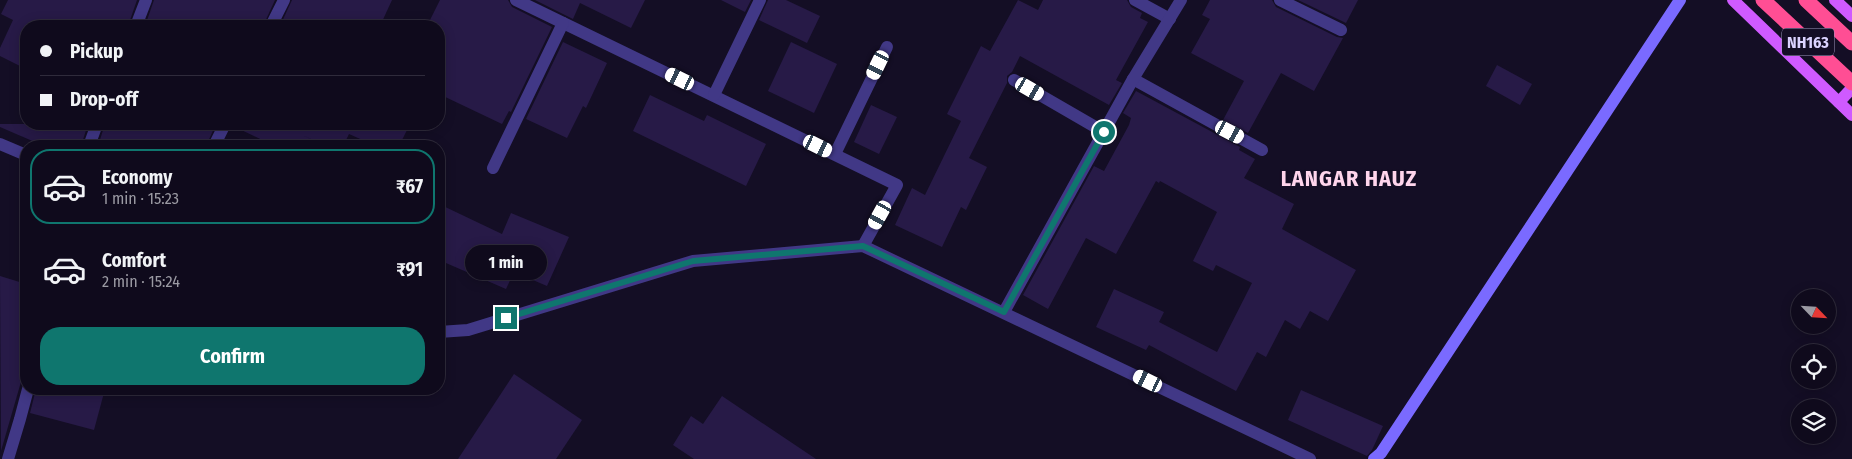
<!DOCTYPE html>
<html lang="en">
<head>
<meta charset="utf-8">
<style>
  :root { --surface:#0f0a1c; --page:#181325; --text:#f1f3f6; --muted:#9b9aa3; --line:#2f2b3b; --accent:#0f766e }
  body { margin:0; font-family:"Fira Sans Condensed",sans-serif; background:var(--page); color:var(--text); height:100vh; display:flex; flex-direction:column; font-size:19px; white-space:nowrap }
  * { box-sizing:border-box; margin:0 }
  p { font-size:16px; color:var(--muted) }
  .icon { flex:none; width:28px; height:28px; fill:none; stroke:currentColor; stroke-width:2; stroke-linecap:round; stroke-linejoin:round }
  .map { position:relative; flex:1; overflow:hidden }
  .details { position:absolute; left:20px; top:140px; width:425px; height:255px; display:flex; flex-direction:column; background:var(--surface); border-radius:20px; box-shadow:0 2px 12px #0003,0 0 0 1px var(--line) }
  .details>* { flex:none }
  .hud { position:absolute; left:20px; top:20px; width:425px; height:110px; border-radius:20px; box-shadow:0 2px 12px #0003,0 0 0 1px var(--line); display:grid; align-content:center; height:110px; padding:0 20px; background:var(--surface) }
  .needle { width:32px; rotate:115deg }
  .tools { position:absolute; left:1791px; top:289px; display:grid; gap:10px }
  .tools a { display:grid; place-items:center; width:45px; height:45px; border-radius:50%; background:var(--surface); box-shadow:0 2px 12px #0003,0 0 0 1px var(--line); font-size:25px }
  .end { position:absolute; width:22px; height:22px; margin:-11px; border:6px solid #0f766e; background:#fff; box-shadow:0 0 0 2px #fff }
  .from { border-radius:50% }
  .bubble { position:absolute; height:35px; border-radius:18px; background:var(--surface); box-shadow:0 2px 12px #0003,0 0 0 1px var(--line); font-size:16px; font-weight:700; line-height:35px; text-align:center }
  .car { position:absolute; width:15px; height:30px; margin:-15px -8px; border-radius:6px; box-shadow:0 0 4px 1px #0007; background:linear-gradient(#fff 24%,#345 0 40%,#fff 0 76%,#345 0 86%,#fff 0) }
  .hud b { display:flex; align-items:center; gap:18px; height:48px; font-size:19px }
  .hud b+b { border-top:1px solid var(--line) }
  .hud i { width:12px; height:12px; background:var(--text) }
  ul { padding:9px 0 0; list-style:none }
  li { display:flex; align-items:center; gap:15px; height:75px; margin:0 10px 8px; padding:0 10px; border:2px solid transparent; border-radius:20px }
  li div { flex:1 }
  li b { display:block; font-size:19px }
  li em { font-style:normal; font-weight:700 }
  li.active { border-color:var(--accent) }
  li>.icon { width:45px; height:45px; stroke-width:1.5 }
  .primary-button { display:flex; gap:10px; margin-top:auto; padding:10px 20px }
  .primary-button a { flex:1; height:58px; border-radius:20px; background:var(--accent); color:#fff; font-size:20px; font-weight:700; line-height:58px; text-align:center }
  .map>svg:first-child { display:block }
  .building { fill:#271a47 }
  .lines { fill:none; stroke-linecap:round; stroke-linejoin:round }
  .street { stroke:#413886; stroke-width:12 }
  .secondary { stroke:#7a6aff; stroke-width:12 }
  .primary { stroke:#cf5aff; stroke-width:12 }
  .highway { stroke:#ff4e94; stroke-width:15 }
  .route { stroke:#0f766e; stroke-width:6 }
  .labels { text-anchor:middle; dominant-baseline:central; stroke-width:4; stroke-linejoin:round; paint-order:stroke }
  .shield { fill:#140e25; stroke:#9f98be; stroke-width:1 }
  .shield-label { font-size:16px; font-weight:bold; fill:#dbd3ff }
  .district-label { font-size:22px; font-weight:bold; letter-spacing:1px; fill:#ffd5ec; stroke:#140e25 }
</style>
</head>
<body>
<div class="map">
<svg width="1852" height="459" viewBox="0 0 1852 459">
  <rect width="100%" height="100%" fill="#140e25"/>
  <!-- building -->
  <g class="building">
    <polygon points="8,0 137,0 128,26 26,26 26,69 0,56 0,48 13,20 1,14"/>
    <polygon points="154,0 275,0 263,26 145,26"/>
    <polygon points="292,0 392,0 380,26 280,26"/>
    <polygon points="440,0 508,0 512,7 552,27 511,112 509,111 502,124 439,94 439,26 427,26"/>
    <polygon points="535,0 645,0 631,28 580,3 573,19"/>
    <polygon points="721,0 751,0 745,12"/>
    <polygon points="768,0 786,0 820,16 807,43 759,20"/>
    <polygon points="1018,0 1038,10 1043,0 1127,0 1131,7 1142,13 1140,18 1148,22 1116,80 1122,83 1109,105 1020,56 1012,72 1007,76 1007,83 969,158 987,167 966,210 961,207 942,247 895,225 912,188 925,195 961,121 947,114 981,46 990,51"/>
    <polygon points="1210,0 1272,0 1276,7 1337,37 1343,38 1314,91 1281,73 1248,133 1223,120 1244,81 1191,53 1210,19 1202,15"/>
    <polygon points="1298,0 1358,0 1346,23"/>
    <polygon points="563,42 607,63 586,108 583,106 567,138 526,119"/>
    <polygon points="791,42 837,64 814,113 768,91"/>
    <polygon points="1497,65 1532,84 1520,105 1486,86"/>
    <polygon points="1136,91 1240,147 1239,150 1255,159 1244,178 1294,204 1282,229 1356,270 1328,321 1310,311 1300,329 1285,320 1266,357 1257,352 1236,391 1149,345 1146,350 1096,327 1114,289 1164,312 1159,322 1217,352 1252,283 1216,265 1213,271 1193,261 1217,212 1160,181 1159,183 1156,181 1116,254 1086,238 1048,309 1023,295 1094,166 1104,171 1129,125 1131,118 1123,113"/>
    <polygon points="650,95 704,121 707,115 766,144 746,186 633,131"/>
    <polygon points="871,105 897,117 879,154 854,142"/>
    <polygon points="0,124 88,124 81,146 44,146 0,127"/>
    <polygon points="105,124 216,124 206,146 98,146"/>
    <polygon points="233,124 410,124 399,146 376,146 349,134 343,146 327,146 302,135 326,146 275,146 233,126"/>
    <polygon points="439,204 502,234 511,213 569,237 547,286 514,272 506,289 439,260"/>
    <polygon points="0,276 26,284 26,347 19,366 25,368 1,451"/>
    <polygon points="514,374 582,420 556,459 458,459"/>
    <polygon points="36,389 105,389 94,430 30,413"/>
    <polygon points="1301,390 1383,426 1372,450 1367,456 1288,420"/>
    <polygon points="722,396 816,459 694,459 673,445 691,416 703,424"/>
  </g>
  <g class="lines">
    <!-- street -->
    <g class="street">
      <polyline points="516,0 897,185 863,246"/>
      <polyline points="1135,0 1170,19"/>
      <polyline points="1280,0 1341,30"/>
      <polyline points="136,26 146,0"/>
      <polyline points="271,26 284,0"/>
      <polyline points="1133,79 1262,150"/>
      <polyline points="1014,80 1104,132"/>
      <polyline points="714,95 760,0"/>
      <polyline points="0,144 26,155"/>
      <polyline points="89,146 97,124"/>
      <polyline points="214,146 225,124"/>
      <polyline points="835,154 887,47"/>
      <polyline points="493,168 563,23"/>
      <polyline points="1004,312 1133,79 1181,0"/>
      <polyline points="439,332 468,330 693,261 863,246 1310,459"/>
      <polyline points="8,459 20,419 28,389"/>
    </g>
    <!-- secondary -->
    <polyline class="secondary" points="1374,459 1381,453 1680,0"/>
    <!-- primary -->
    <g class="primary">
      <polyline points="1733,0 1852,115"/>
      <polyline points="1835,0 1852,16"/>
      <polyline points="1839,102 1852,88"/>
    </g>
    <!-- highway -->
    <g class="highway">
      <polyline points="1763,0 1852,83"/>
      <polyline points="1806,0 1852,43"/>
    </g>
  </g>
  <g class="lines">
    <!-- route -->
    <polyline class="route" points="506,318 693,261 863,246 1004,312 1104,132"/>
  </g>
  <g class="labels">
    <!-- shield labels -->
    <rect class="shield" x="1782" y="28.5" width="52" height="27" rx="4"/>
    <g class="shield-label">
      <text x="1808" y="42">NH163</text>
    </g>
    <!-- district labels -->
    <g class="district-label">
      <text x="1349" y="178">LANGAR HAUZ</text>
    </g>
  </g>
</svg>
<div class="tools">
<a><svg class="needle" viewBox="-14 -14 28 28"><path d="M0-13l5 13h-10z" fill="#e53935"/><path d="M0 13l5-13h-10z" fill="#9b9aa3"/></svg></a>
<a><svg class="icon" aria-label="locate" viewBox="0 0 24 24"><circle cx="12" cy="12" r="6"/><path d="M12 2v4M12 18v4M2 12h4M18 12h4"/></svg></a>
<a><svg class="icon" aria-label="layers" viewBox="0 0 24 24"><path d="M12 4l9 5-9 5-9-5zM3 14l9 5 9-5"/></svg></a>
</div>
<i class="end from" style="left:1104px;top:132px"></i>
<i class="end" style="left:506px;top:318px"></i>
<div class="bubble" style="left:465px;top:245px;width:82px">1 min</div>
<i class="car" style="left:878px;top:65px;rotate:206deg"></i>
<i class="car" style="left:680px;top:79px;rotate:296deg"></i>
<i class="car" style="left:1030px;top:89px;rotate:120deg"></i>
<i class="car" style="left:1230px;top:132px;rotate:118deg"></i>
<i class="car" style="left:818px;top:146px;rotate:116deg"></i>
<i class="car" style="left:880px;top:215px;rotate:209deg"></i>
<i class="car" style="left:1148px;top:381px;rotate:296deg"></i>
<div class="hud">
<b><i class="from"></i>Pickup</b>
<b><i></i>Drop-off</b>
</div>
<section class="details">
<ul>
<li class="active"><svg class="icon" aria-label="car" viewBox="0 0 24 24"><path d="M5 17H2v-5l4-1 3-4h7l3 4 3 1v5h-3M9 17h6M6 11h13"/><circle cx="7" cy="17" r="2"/><circle cx="17" cy="17" r="2"/></svg><div><b>Economy</b><p>1 min · 15:23</p></div><em>₹67</em></li>
<li><svg class="icon" aria-label="car" viewBox="0 0 24 24"><path d="M5 17H2v-5l4-1 3-4h7l3 4 3 1v5h-3M9 17h6M6 11h13"/><circle cx="7" cy="17" r="2"/><circle cx="17" cy="17" r="2"/></svg><div><b>Comfort</b><p>2 min · 15:24</p></div><em>₹91</em></li>
</ul>
<div class="primary-button"><a>Confirm</a></div>
</section>
</div>
</body>
</html>
